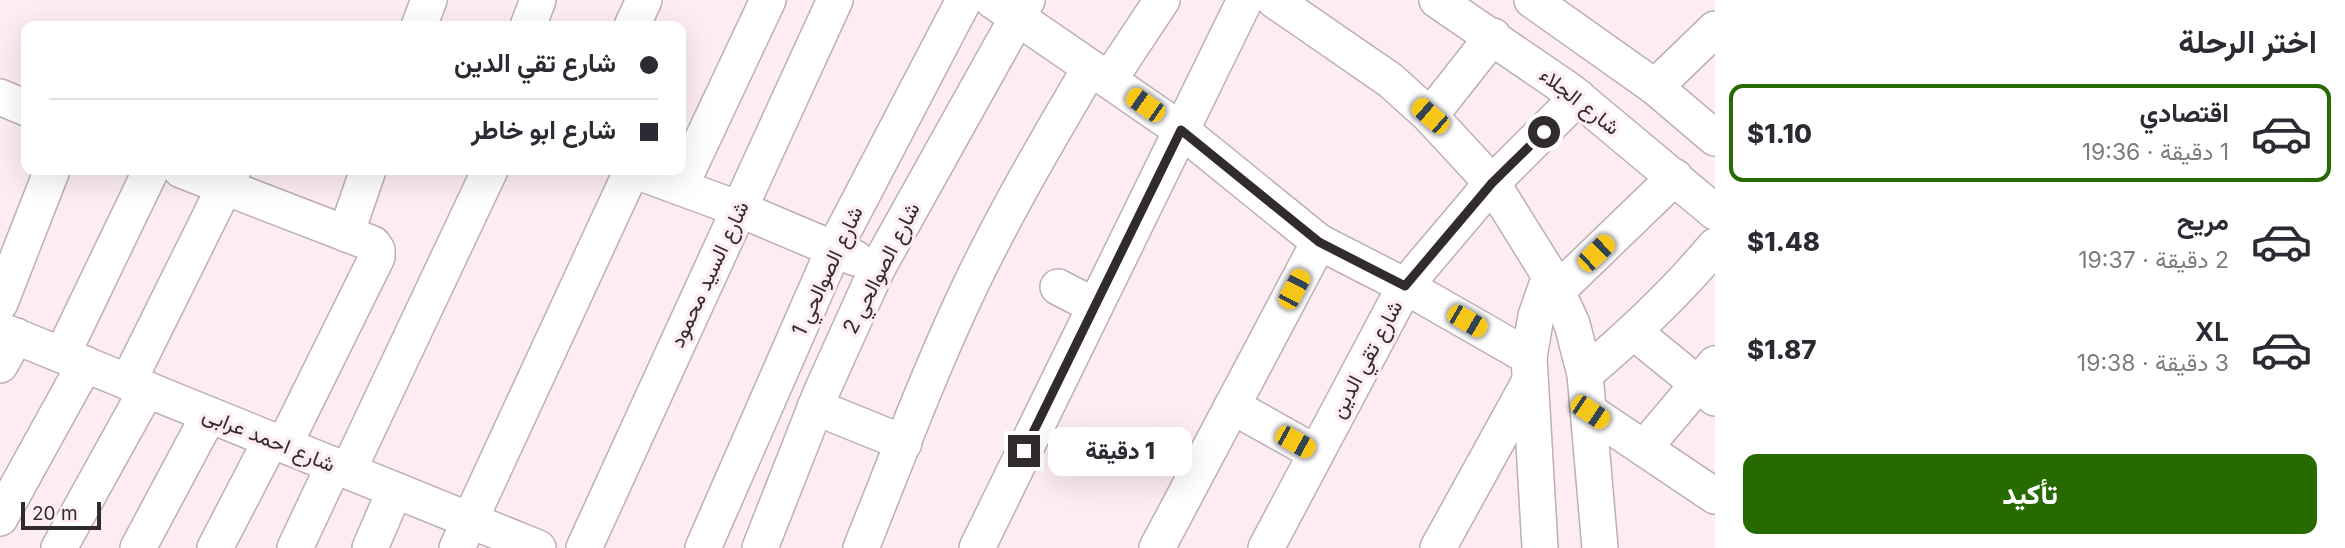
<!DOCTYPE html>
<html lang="ar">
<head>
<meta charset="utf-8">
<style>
  :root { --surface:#fff; --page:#f7f7f7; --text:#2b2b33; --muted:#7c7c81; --line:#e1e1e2; --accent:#266a00 }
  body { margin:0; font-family:Inter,Vazirmatn,sans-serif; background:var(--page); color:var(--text); direction:rtl; height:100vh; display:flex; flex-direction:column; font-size:26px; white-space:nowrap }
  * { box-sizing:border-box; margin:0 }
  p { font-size:23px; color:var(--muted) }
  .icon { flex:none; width:38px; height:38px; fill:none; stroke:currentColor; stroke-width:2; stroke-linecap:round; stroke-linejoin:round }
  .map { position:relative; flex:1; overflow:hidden; direction:ltr }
  .details { display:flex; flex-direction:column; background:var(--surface); width:630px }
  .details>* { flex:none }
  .top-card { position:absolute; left:21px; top:21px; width:665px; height:154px; border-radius:14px; box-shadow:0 7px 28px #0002; direction:rtl; display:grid; align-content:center; height:154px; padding:0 28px; background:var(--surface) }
  .scale { position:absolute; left:21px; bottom:18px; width:80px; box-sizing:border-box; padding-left:7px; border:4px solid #322b2e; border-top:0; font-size:19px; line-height:24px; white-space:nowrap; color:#322b2e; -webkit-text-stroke:5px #fdecf4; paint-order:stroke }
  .end { position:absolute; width:32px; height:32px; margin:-16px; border:9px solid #322b2e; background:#fff; box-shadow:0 0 0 4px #fff }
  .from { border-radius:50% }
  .bubble { position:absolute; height:49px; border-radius:14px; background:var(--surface); box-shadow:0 7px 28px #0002; font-size:23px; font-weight:800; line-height:49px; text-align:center; direction:rtl }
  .car { position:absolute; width:21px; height:42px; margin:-21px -10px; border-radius:9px; box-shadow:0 0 5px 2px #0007; background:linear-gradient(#f5c518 24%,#345 0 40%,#f5c518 0 76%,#345 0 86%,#f5c518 0) }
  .top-card b { display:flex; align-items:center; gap:24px; height:66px; font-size:26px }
  .top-card b+b { border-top:2px solid var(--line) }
  .top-card i { width:18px; height:18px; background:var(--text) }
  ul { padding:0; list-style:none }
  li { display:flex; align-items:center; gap:21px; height:98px; margin:0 14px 10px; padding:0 14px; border:4px solid transparent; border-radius:14px }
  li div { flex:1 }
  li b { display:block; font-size:26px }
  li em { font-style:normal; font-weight:800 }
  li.active { border-color:var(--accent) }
  li>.icon { width:63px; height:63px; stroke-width:1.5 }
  h2 { padding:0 28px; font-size:32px; line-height:84px }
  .primary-button { display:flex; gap:14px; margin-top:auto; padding:14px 28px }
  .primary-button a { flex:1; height:80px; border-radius:14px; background:var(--accent); color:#fff; font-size:28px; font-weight:800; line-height:80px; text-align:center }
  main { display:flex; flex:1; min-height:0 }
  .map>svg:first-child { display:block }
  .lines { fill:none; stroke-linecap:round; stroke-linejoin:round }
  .minor-casing { stroke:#beaeb5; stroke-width:38 }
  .minor { stroke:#fff; stroke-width:35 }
  .route { stroke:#322b2e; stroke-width:9 }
  .labels { text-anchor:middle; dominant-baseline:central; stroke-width:7; stroke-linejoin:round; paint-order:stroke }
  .street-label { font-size:21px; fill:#322b2e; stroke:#fdecf4 }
</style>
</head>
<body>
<main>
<section class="details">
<h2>اختر الرحلة</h2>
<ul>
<li class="active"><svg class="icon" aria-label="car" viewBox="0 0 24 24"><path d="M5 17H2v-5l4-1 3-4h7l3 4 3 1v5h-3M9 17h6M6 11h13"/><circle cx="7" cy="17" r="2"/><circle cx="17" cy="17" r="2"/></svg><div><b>اقتصادي</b><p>1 دقيقة · 19:36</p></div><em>$1.10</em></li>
<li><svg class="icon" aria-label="car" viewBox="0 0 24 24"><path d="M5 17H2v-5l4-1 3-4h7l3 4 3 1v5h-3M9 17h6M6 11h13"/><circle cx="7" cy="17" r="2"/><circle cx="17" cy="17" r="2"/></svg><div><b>مريح</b><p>2 دقيقة · 19:37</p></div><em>$1.48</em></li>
<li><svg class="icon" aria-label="car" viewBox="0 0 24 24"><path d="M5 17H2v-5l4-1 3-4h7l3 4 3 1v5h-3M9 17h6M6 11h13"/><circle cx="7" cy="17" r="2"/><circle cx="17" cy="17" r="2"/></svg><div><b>XL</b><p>3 دقيقة · 19:38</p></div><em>$1.87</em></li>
</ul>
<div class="primary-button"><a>تأكيد</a></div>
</section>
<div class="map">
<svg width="1715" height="548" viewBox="0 0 1715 548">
  <rect width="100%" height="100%" fill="#fdecf4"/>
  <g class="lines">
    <!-- minor casing -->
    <g class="minor-casing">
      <g id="minor">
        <polyline points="992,0 1181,130 1319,242 1405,286 1529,357"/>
        <polyline points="1274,0 1390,80 1430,116 1492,183 1550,276 1572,324 1585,374 1600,548"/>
        <polyline points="1437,0 1570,91 1715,212"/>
        <polyline points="1532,0 1655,87 1715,138"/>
        <polyline points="419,26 429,0"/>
        <polyline points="528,26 538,0"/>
        <polyline points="632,26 644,0"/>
        <polyline points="1109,80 1162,0"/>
        <polyline points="1655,87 1715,29"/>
        <polyline points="0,97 26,108"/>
        <polyline points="1430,116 1493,36"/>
        <polyline points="181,170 373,244 377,250 377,257 284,445"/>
        <polyline points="633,170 739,209 855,258"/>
        <polyline points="680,187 768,0"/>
        <polyline points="346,234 368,170"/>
        <polyline points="1058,287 1095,306"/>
        <polyline points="1557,291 1675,177"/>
        <polyline points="0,303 52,170"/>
        <polyline points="0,330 538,548"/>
        <polyline points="1634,332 1715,398"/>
        <polyline points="62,355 151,170"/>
        <polyline points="0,365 16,336"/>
        <path d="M1585 374C1632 334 1676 293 1715 246"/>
        <polyline points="128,382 233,170"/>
        <polyline points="1232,406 1316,453"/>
        <polyline points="815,407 904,443"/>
        <polyline points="1590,412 1715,496"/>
        <polyline points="1644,448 1715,364"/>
        <polyline points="348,471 490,170"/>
        <polyline points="0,518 85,364"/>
        <polyline points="59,548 147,389"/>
        <polyline points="138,548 209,415"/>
        <polyline points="215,548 271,440"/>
        <polyline points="295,548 334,465"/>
        <polyline points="370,548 395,490"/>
        <polyline points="457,548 632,170"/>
        <polyline points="584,548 835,0"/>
        <polyline points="703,548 834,249 964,0"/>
        <polyline points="760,548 821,393 877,269 1027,0"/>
        <path d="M861 548C897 459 930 369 972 282 1007 209 1049 138 1090 68"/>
        <polyline points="977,548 1245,0"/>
        <polyline points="1157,548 1319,242"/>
        <polyline points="1266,548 1405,286 1492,183 1578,97"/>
        <polyline points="1438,548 1530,381"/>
        <polyline points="1540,548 1529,357 1536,316 1550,276"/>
      </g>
    </g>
    <!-- minor -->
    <use href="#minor" class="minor"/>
  </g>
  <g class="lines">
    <!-- route -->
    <polyline class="route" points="1024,451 1181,130 1319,242 1405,286 1492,183 1544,132"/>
  </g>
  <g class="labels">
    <!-- street labels -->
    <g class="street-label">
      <text transform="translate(1580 101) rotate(38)">شارع الجلاء</text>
      <text transform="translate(881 268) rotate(-63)">شارع الصوالحي 2</text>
      <text transform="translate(827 271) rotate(-65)">شارع الصوالحي 1</text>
      <text transform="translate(709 274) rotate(-65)">شارع السيد محمود</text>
      <text transform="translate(1366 359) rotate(-62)">شارع تقي الدين</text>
      <text transform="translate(269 439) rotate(22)">شارع احمد عرابى</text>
    </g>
  </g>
</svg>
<div class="scale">20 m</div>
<i class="end from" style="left:1544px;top:132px"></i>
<i class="end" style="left:1024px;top:451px"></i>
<div class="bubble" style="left:1048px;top:427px;width:144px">1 دقيقة</div>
<i class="car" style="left:1145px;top:105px;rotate:305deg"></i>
<i class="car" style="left:1430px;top:116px;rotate:311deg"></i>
<i class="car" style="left:1596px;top:253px;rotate:46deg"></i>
<i class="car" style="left:1294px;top:289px;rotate:28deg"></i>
<i class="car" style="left:1467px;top:321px;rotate:120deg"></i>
<i class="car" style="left:1590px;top:412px;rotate:124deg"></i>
<i class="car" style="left:1295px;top:442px;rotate:119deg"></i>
<div class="top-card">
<b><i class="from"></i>شارع تقي الدين</b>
<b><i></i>شارع ابو خاطر</b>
</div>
</div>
</main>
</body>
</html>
